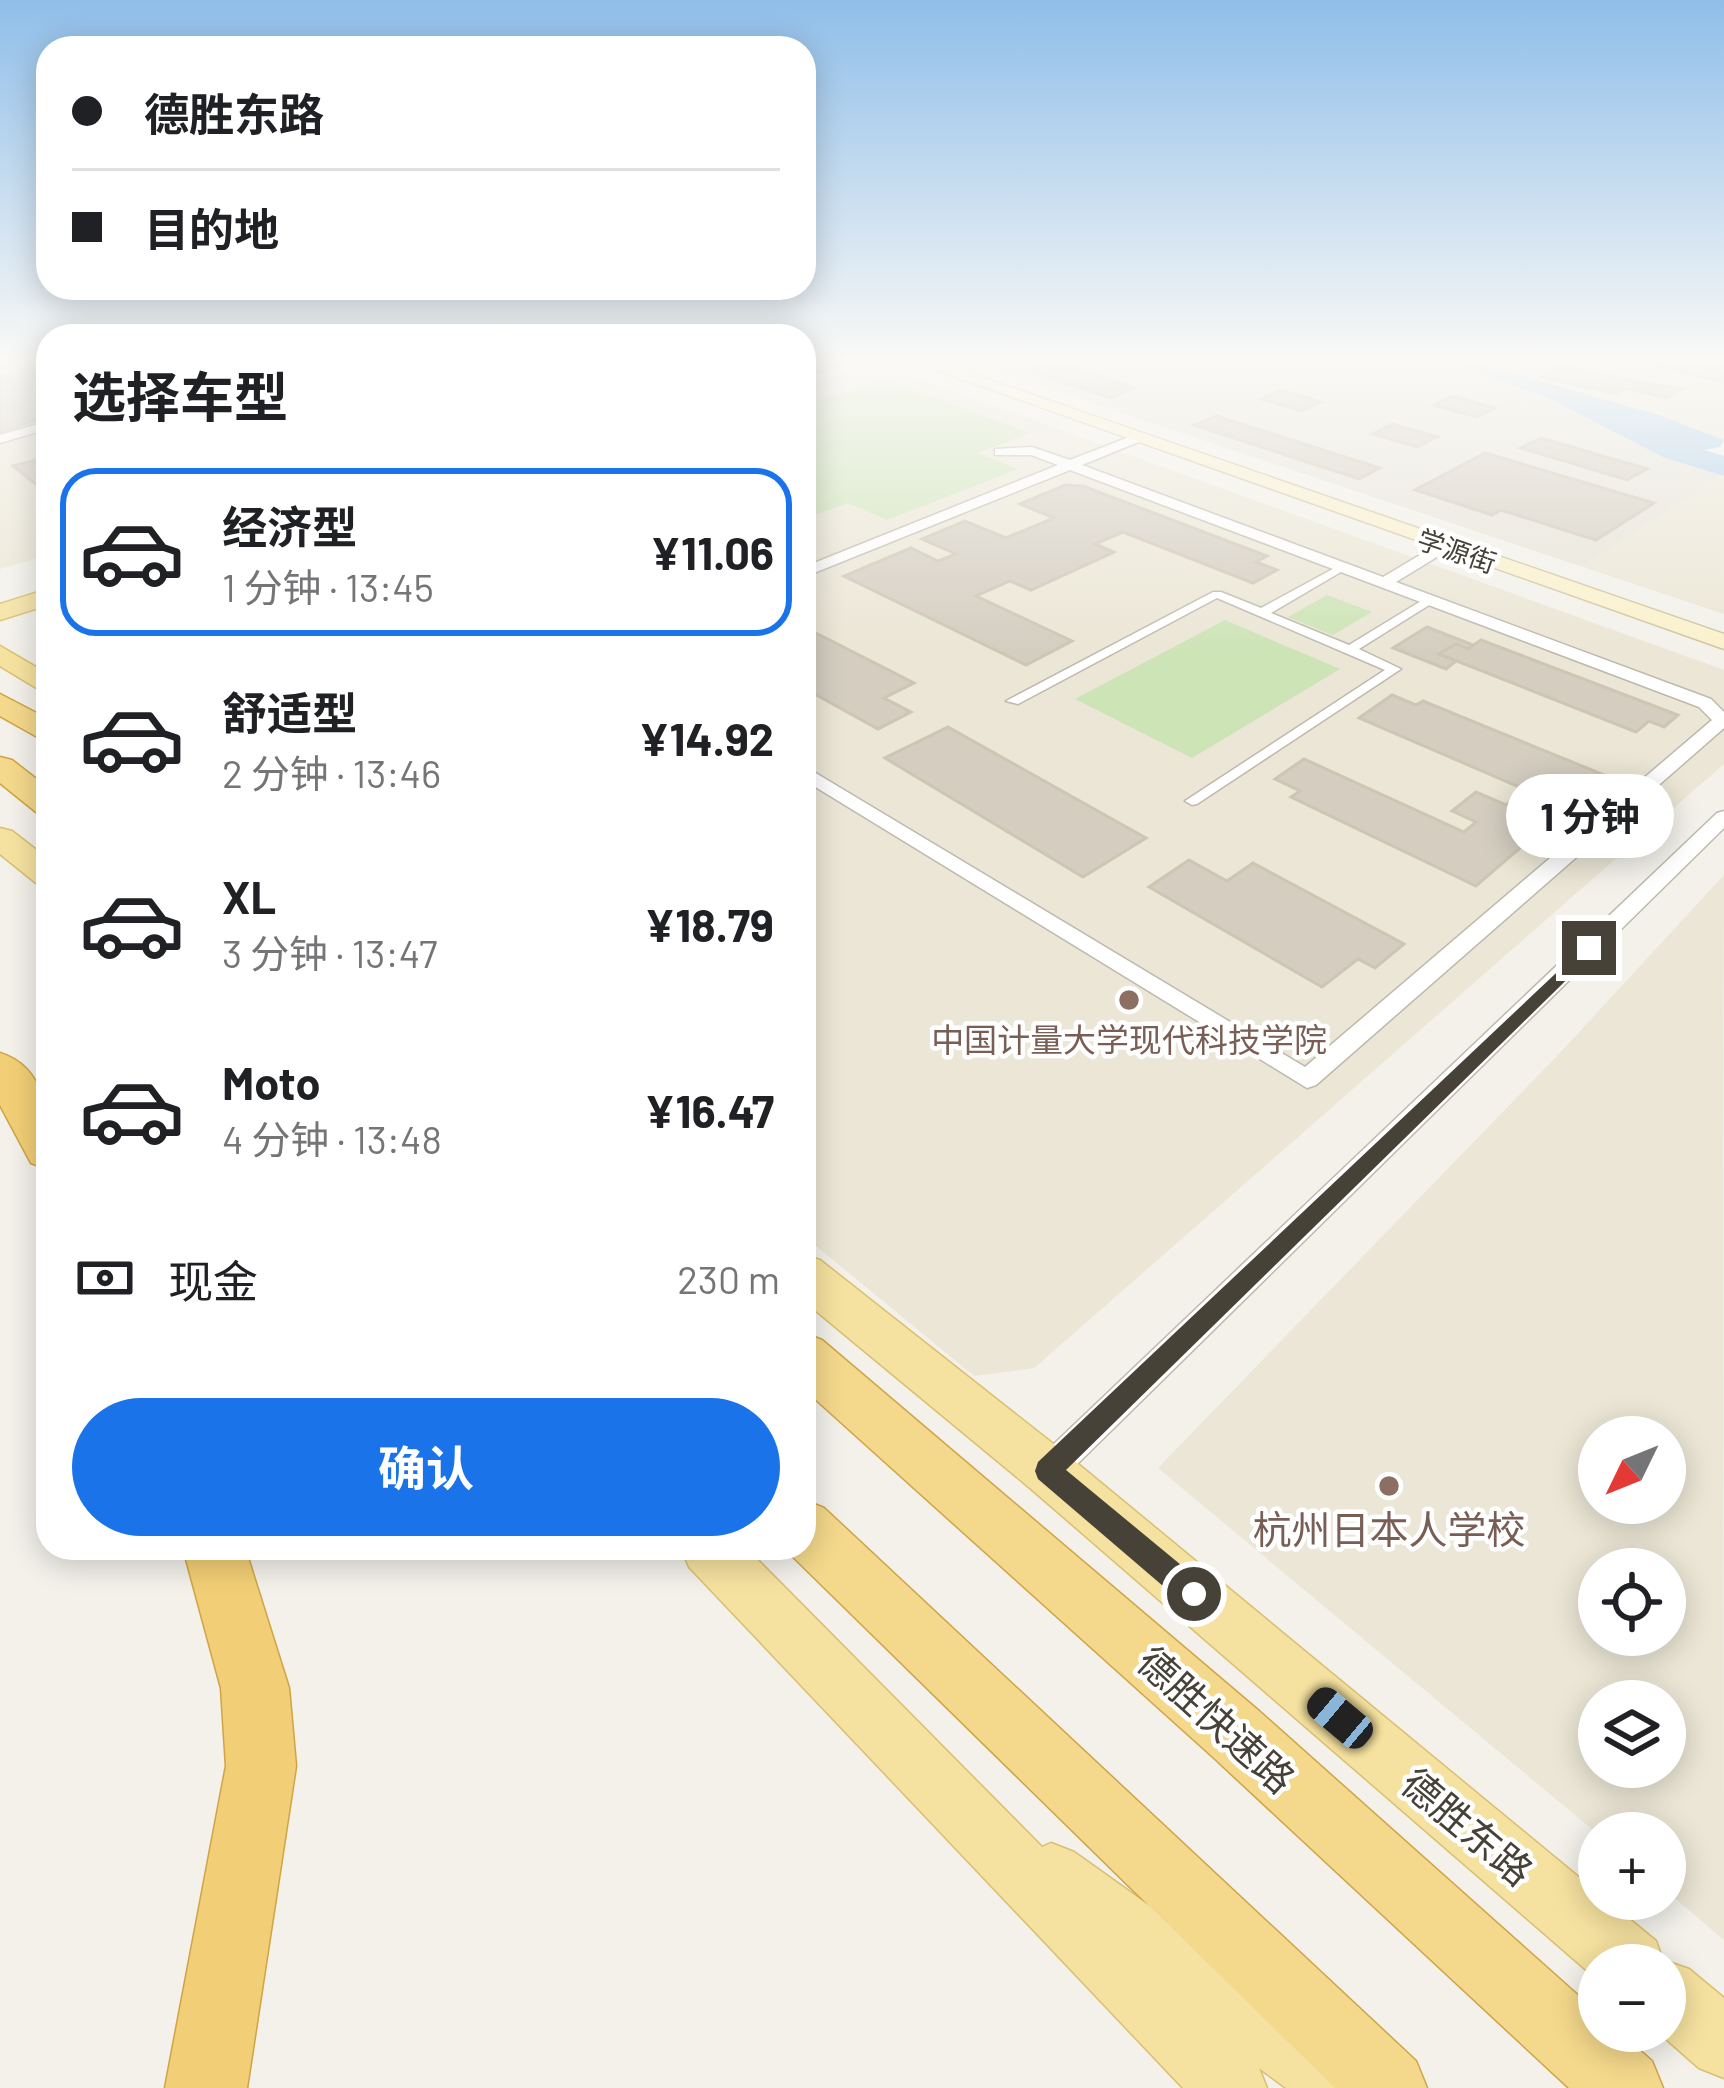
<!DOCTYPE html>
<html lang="zh">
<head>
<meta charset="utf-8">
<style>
  :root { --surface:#fff; --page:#f6f6f6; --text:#202124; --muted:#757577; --line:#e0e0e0; --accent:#1a73e8 }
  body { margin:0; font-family:Barlow,"Noto Sans SC",sans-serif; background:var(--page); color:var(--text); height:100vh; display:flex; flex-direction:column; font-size:45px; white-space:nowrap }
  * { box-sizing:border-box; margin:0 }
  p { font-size:39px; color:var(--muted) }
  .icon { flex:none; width:66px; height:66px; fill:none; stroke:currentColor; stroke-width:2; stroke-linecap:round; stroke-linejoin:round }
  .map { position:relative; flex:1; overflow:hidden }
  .drawer { position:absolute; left:36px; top:324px; width:780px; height:1236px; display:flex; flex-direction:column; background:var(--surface); border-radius:36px; box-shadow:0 6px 30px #0003 }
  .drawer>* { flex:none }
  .banner { position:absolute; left:36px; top:36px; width:780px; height:264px; border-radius:36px; box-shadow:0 6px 30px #0003; display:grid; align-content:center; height:264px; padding:0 36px; background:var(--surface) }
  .needle { width:78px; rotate:227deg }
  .controls { position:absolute; left:1578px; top:1416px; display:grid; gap:24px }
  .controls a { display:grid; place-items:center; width:108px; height:108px; border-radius:50%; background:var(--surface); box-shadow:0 6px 30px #0003; font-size:60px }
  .end { position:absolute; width:54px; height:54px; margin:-27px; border:15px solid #474238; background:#fff; box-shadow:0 0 0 6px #fff }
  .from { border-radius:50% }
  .bubble { position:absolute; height:84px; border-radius:42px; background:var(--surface); box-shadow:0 6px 30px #0003; font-size:39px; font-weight:700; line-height:84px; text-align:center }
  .car { position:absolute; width:36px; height:72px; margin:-36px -18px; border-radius:15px; box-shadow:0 0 9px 3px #0007; background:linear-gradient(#222 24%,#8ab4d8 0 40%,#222 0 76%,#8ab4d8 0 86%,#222 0) }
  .banner b { display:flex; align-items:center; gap:42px; height:114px; font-size:45px }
  .banner b+b { border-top:3px solid var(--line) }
  .banner i { width:30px; height:30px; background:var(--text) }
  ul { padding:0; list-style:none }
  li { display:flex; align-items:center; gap:36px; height:168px; margin:0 24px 18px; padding:0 12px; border:6px solid transparent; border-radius:36px }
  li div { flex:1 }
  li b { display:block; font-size:45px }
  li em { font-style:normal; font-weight:700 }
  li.selected { border-color:var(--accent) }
  li>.icon { width:108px; height:108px; stroke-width:1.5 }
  h2 { padding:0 36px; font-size:54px; line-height:144px }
  .pay { display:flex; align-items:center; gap:30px; height:132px; padding:0 36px; font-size:45px }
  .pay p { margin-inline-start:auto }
  .action { display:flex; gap:24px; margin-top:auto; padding:24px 36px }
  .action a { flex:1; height:138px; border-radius:72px; background:var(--accent); color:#fff; font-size:48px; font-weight:700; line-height:138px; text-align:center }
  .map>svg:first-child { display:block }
  .residential { fill:#e7e3d8 }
  .education { fill:#ebe6d5; fill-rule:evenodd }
  .green { fill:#cde4b6 }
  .water { fill:#abceeb }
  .building { fill:#d4cdc0; stroke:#cec5b4; stroke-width:3 }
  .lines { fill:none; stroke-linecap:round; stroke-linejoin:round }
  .pedestrian-casing { stroke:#beb9ad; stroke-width:3 }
  .minor-casing { stroke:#beb9ad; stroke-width:3 }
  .secondary-casing { stroke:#cfc59d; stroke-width:3 }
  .primary-casing { stroke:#dabf71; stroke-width:3 }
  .trunk-casing { stroke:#d0a446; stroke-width:3 }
  .motorway-casing { stroke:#d0a446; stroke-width:3 }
  .pedestrian { fill:#fff; fill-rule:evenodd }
  .minor { fill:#fff; fill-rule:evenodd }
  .secondary { fill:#faf1cd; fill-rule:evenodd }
  .primary { fill:#f6e2a0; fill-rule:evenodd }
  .trunk { fill:#f4d88b; fill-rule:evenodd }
  .motorway { fill:#f2cf76; fill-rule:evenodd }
  .route { fill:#474238 }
  .education-dot { fill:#8d6e63; stroke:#fff; stroke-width:4.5 }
  .labels { text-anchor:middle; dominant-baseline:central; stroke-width:9; stroke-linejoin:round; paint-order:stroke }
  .far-street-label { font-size:27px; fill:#474238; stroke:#fff }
  .education-label { font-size:33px; fill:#785e54; stroke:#fff }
  .near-education-label { font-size:39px; fill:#785e54; stroke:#fff }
  .near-street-label { font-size:39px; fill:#474238; stroke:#fff }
</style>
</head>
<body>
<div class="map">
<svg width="1724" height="2088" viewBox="0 0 1724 2088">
  <rect width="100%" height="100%" fill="#f3f1ea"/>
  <!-- residential -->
  <polygon class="residential" points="966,361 1446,361 1548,398 1665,458 1724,476 1724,614"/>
  <!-- education -->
  <g class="education">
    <polygon points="0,361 48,361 48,555 0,569"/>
    <polygon points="1471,361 1724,361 1724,440 1659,415"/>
    <polygon points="852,371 891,372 928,382 1724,670 1724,764 1034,1368 974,1376 804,1236 804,382"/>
    <polygon points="1720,475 1724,476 1724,614 1583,566"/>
    <path d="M1724 875 1723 1145 1724 1940 1665 1890V1833L1599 1835 1158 1468 1558 1055ZM1665 1437V1503H1599V1437ZM1665 1569V1635H1599V1569ZM1665 1701V1767H1599V1701Z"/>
  </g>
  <!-- green -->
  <g class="green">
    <polygon points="883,379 1030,433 978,453 1018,469 887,520 848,503 804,519 804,405"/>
    <polygon points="1327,595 1372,612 1333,635 1288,617"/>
    <polygon points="1225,620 1340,669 1192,758 1075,699"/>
  </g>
  <!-- water -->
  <polygon class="water" points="1446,361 1471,361 1659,415 1724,440 1720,447 1704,450 1724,456 1724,476 1665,458 1548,398"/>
  <!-- building -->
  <g class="building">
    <polygon points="1650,361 1724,365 1724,382 1646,364"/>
    <polygon points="1054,362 1135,388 1110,398 1029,371"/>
    <polygon points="1562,365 1618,378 1681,389 1667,398 1624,388 1615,394 1542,377"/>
    <polygon points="48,370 48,416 0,432 0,376"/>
    <polygon points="1281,390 1321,402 1301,411 1261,399"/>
    <polygon points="1452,396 1495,408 1477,417 1434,405"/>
    <polygon points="1216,416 1380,468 1359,479 1194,425"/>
    <polygon points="1392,424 1437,437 1417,447 1373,434"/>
    <polygon points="1541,438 1647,469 1627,480 1521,448"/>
    <polygon points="1485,453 1654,503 1596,540 1501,510 1492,515 1415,490"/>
    <polygon points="36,460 48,469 48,494 13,466"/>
    <polygon points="1065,485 1083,486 1267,556 1256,562 1277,570 1253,583 1123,532 1095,544 1114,552 1031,590 1010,581 976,596 1072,641 1026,665 844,576 911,548 938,561 956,554 922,539 965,521 1006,538 1054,518 1020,504"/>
    <polygon points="804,627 914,683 884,698 911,712 878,729 804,688"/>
    <polygon points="1427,627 1473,645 1468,649 1456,644 1439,654 1456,661 1446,669 1393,648"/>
    <polygon points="1481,640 1678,715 1664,727 1649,721 1636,732 1439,654 1456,644 1468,649"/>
    <polygon points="1392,695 1416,705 1423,701 1604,775 1476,886 1291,797 1300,791 1275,779 1304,759 1464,832 1476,822 1452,811 1476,792 1506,805 1524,789 1359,718"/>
    <polygon points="948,727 1146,838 1083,877 885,758"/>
    <polygon points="1189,860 1227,881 1253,863 1404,944 1375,968 1358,959 1322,987 1149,887"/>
  </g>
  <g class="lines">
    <!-- pedestrian casing -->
    <g class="pedestrian-casing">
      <polygon id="pedestrian" points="1342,564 1348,567 1346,569 1271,613 1349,645 1426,598 1434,598 1434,602 1359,649 1401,669 1197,804 1192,805 1185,801 1385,670 1217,598 1018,704 1006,701 1213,592 1221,592 1261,608"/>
    </g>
    <!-- minor casing -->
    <g class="minor-casing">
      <g id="minor">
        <polygon points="0,361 16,361 0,367"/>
        <polygon points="48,421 48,429 0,443 0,435"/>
        <polygon points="1137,434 1143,438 1141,441 1082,465 1383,577 1440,543 1450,543 1450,549 1396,582 1711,699 1724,712 1724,728 1316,1085 1307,1088 804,780 804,766 1305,1067 1712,720 1699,707 1070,470 804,577 804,567 1058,465 1031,455 995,455 995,449 1032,447 1070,460"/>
        <polygon points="1724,811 1724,828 1059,1482 1048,1486 1037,1482 1032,1471 1037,1460 1717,813"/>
      </g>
    </g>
    <!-- secondary casing -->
    <g class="secondary-casing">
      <polygon id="secondary" points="910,361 935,361 1724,634 1724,649"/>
    </g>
    <!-- primary casing -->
    <g class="primary-casing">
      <g id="primary">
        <polygon points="842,361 839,365 804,375 804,363"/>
        <polygon points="48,589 48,605 0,620 0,604"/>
        <polygon points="0,646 48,674 48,695 0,666"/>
        <polygon points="0,828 12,831 48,859 48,886 36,883 0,854"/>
        <polygon points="804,1255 820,1260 1066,1454 1656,1941 1663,1960 1689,1969 1724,1998 1724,2078 1699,2068 1657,2031 1665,2031 1665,1965 1599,1965 1599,1981 1030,1488 804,1301"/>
        <polygon points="681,1548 746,1548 1042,1847 1051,1843 1074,1852 1370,2063 1380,2088 1286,2088 1259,2068 1267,2088 1183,2088 689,1567"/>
      </g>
    </g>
    <!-- trunk casing -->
    <g class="trunk-casing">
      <g id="trunk">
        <polygon points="0,694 48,719 48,743 0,716"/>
        <polygon points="0,757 12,760 48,788 48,815 36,812 0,783"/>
        <polygon points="804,1333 822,1340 1259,1711 1599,2014 1599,2031 1618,2031 1652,2061 1663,2088 1569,2088 1213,1757 804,1389"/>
        <polygon points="804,1500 824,1508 1416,2061 1427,2088 1335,2088 784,1548 804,1548"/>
      </g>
    </g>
    <!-- motorway casing -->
    <g class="motorway-casing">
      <g id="motorway">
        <path d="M0 1053C51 1069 48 1125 48 1169L31 1163 0 1105Z"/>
        <polygon points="183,1548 245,1548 289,1688 296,1766 247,2088 165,2088 226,1766 221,1688"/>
      </g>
    </g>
    <!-- pedestrian -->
    <use href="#pedestrian" class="pedestrian"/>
    <!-- minor -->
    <use href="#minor" class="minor"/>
    <!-- secondary -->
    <use href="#secondary" class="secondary"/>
    <!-- primary -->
    <use href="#primary" class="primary"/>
    <!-- trunk -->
    <use href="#trunk" class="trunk"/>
    <!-- motorway -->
    <use href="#motorway" class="motorway"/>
  </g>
  <!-- sky -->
  <linearGradient id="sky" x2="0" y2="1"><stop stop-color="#8fbee9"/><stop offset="0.55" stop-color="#faf9f6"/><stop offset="1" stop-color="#faf9f6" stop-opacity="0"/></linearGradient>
  <rect width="1724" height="654" fill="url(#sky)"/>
  <!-- route -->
  <polygon class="route" points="1589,942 1595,944 1595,952 1066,1470 1204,1584 1208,1594 1204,1604 1194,1608 1184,1604 1038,1479 1035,1471 1038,1462"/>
  <!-- markers -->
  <g class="education-dot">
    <circle cx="1129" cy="1000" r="12"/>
    <circle cx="1389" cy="1486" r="12"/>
  </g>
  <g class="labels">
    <!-- far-street labels -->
    <g class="far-street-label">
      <text transform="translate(1457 550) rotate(19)">学源街</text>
    </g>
    <!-- education labels -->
    <g class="education-label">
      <text x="1129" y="1039">中国计量大学现代科技学院</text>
    </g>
    <!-- near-education labels -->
    <g class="near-education-label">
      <text x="1389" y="1528">杭州日本人学校</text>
    </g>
    <!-- near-street labels -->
    <g class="near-street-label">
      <text transform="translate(1217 1719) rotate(42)">德胜快速路</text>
      <text transform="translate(1468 1826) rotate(40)">德胜东路</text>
    </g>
  </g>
</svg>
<div class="controls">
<a><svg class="needle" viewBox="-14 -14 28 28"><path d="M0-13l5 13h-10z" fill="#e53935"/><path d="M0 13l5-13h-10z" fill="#757577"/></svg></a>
<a><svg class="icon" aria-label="locate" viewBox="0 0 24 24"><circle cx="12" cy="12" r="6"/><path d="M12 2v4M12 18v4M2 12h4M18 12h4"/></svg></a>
<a><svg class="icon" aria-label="layers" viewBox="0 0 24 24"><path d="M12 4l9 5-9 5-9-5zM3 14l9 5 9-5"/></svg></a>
<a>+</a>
<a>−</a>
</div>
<i class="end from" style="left:1194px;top:1594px"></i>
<i class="end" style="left:1589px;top:948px"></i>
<div class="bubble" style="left:1506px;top:774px;width:168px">1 分钟</div>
<i class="car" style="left:1340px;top:1718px;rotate:310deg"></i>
<div class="banner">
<b><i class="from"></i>德胜东路</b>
<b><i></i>目的地</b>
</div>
<section class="drawer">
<h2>选择车型</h2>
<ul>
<li class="selected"><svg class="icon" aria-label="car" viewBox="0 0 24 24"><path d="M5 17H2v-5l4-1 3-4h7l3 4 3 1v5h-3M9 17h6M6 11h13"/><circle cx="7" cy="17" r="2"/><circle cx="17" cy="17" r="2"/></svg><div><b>经济型</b><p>1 分钟 · 13:45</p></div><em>¥11.06</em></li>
<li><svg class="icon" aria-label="car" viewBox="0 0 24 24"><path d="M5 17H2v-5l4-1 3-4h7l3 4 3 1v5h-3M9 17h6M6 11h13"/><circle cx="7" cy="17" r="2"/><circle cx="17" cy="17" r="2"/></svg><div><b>舒适型</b><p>2 分钟 · 13:46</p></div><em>¥14.92</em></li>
<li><svg class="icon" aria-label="car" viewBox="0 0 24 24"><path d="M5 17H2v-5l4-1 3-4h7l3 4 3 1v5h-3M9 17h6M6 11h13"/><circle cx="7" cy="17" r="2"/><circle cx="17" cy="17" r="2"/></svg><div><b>XL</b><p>3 分钟 · 13:47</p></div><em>¥18.79</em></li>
<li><svg class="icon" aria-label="car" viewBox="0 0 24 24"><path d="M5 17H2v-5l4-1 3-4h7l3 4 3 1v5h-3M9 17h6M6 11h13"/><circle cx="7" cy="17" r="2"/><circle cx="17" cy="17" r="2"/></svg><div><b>Moto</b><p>4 分钟 · 13:48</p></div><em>¥16.47</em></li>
</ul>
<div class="pay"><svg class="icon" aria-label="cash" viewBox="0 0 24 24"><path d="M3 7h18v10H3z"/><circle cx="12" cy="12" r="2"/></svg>现金<p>230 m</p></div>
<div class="action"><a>确认</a></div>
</section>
</div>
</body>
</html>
